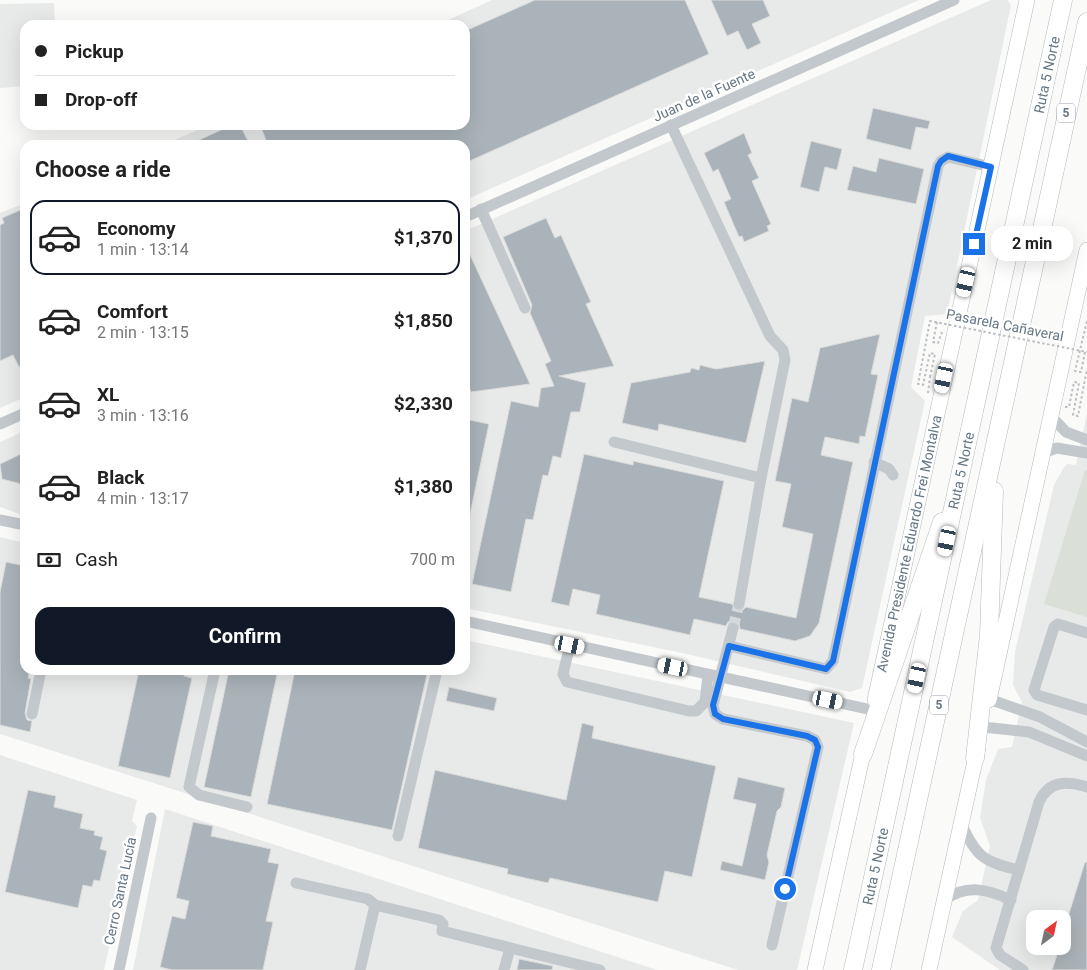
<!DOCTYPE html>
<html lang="en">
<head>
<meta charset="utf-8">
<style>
  :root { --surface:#fff; --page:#f6f6f6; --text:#222; --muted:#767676; --line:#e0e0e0; --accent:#111827 }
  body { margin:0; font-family:Roboto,sans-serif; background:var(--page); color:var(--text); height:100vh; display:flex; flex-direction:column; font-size:19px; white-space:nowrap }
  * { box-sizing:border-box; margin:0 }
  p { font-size:16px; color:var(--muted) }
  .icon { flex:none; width:28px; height:28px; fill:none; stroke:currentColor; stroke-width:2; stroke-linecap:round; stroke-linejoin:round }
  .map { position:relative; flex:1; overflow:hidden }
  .sheet { position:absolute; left:20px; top:140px; width:450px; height:535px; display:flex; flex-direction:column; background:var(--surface); border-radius:15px; box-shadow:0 5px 20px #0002 }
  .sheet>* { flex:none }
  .top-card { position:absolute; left:20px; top:20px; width:450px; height:110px; border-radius:15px; box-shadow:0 5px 20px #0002; display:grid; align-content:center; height:110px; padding:0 15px; background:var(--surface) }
  .needle { width:32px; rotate:33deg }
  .controls { position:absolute; left:1026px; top:910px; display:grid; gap:10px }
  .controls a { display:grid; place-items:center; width:45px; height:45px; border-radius:10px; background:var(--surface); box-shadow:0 5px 20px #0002; font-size:25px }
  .end { position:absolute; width:22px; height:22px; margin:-11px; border:6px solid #1a73e8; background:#fff; box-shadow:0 0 0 2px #fff }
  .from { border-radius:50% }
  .bubble { position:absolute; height:35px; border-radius:15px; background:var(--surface); box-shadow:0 5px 20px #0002; font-size:16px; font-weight:700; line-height:35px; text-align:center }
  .car { position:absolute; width:15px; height:30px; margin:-15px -8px; border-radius:6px; box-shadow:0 0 4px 1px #0007; background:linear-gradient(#fff 24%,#345 0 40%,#fff 0 76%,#345 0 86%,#fff 0) }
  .top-card b { display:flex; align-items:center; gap:18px; height:48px; font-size:19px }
  .top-card b+b { border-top:1px solid var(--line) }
  .top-card i { width:12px; height:12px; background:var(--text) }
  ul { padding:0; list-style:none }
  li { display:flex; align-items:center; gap:15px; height:75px; margin:0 10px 8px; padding:0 5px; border:2px solid transparent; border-radius:15px }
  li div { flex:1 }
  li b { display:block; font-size:19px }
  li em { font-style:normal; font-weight:700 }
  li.on { border-color:var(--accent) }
  li>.icon { width:45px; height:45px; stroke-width:1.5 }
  h2 { padding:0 15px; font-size:22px; line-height:60px }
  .pay { display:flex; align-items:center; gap:12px; height:55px; padding:0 15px; font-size:19px }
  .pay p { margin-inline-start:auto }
  .primary-button { display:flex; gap:10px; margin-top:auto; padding:10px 15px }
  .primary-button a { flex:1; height:58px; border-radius:15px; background:var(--accent); color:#fff; font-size:20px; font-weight:700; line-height:58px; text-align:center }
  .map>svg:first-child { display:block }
  .built { fill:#e8e9e9; fill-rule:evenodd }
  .green { fill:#dadfd7 }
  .building { fill:#aab3b9; stroke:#dcdcda }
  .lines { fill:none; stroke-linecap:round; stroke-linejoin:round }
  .minor-tunnel { stroke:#d5d9db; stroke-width:11; stroke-dasharray:11 5.5; stroke-linecap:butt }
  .major-casing { stroke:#b5babe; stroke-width:16 }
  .highway-casing { stroke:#b4b9bd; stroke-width:19 }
  .path { stroke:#bbbfc2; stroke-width:2; stroke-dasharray:2.5 2.5; stroke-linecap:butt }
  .minor { stroke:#c3c8cc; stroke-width:11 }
  .major { stroke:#fff; stroke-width:15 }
  .highway { stroke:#fff; stroke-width:18 }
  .path-bridge { stroke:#bbbfc2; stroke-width:2; stroke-dasharray:2.5 2.5; stroke-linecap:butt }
  .route { stroke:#1a73e8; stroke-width:6 }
  .labels { text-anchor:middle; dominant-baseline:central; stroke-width:5; stroke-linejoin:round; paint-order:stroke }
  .shield { fill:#fff; stroke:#939fa8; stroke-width:1 }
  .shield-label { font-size:12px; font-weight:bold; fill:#657683 }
  .street-label { font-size:14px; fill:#657683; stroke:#fff }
</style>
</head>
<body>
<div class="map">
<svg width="1087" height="970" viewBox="0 0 1087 970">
  <rect width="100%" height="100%" fill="#fafaf8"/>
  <!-- built -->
  <g class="built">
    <polygon points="492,0 919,0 465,200 465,145 163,145 209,125 465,125 465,25 437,25"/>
    <polygon points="991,0 1007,0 1011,5 947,314 925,316 911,387 925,401 862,688 850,692 682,653 465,608 465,231"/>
    <polygon points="54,3 55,25 25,25 25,86 0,88 0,4"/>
    <polygon points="25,203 25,397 0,408 0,213"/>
    <path d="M1087 413V970H1000L952 937 963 911 978 900 990 846 980 818 986 780 998 749 1012 747 1022 702 1013 685 1015 652 1054 485 1064 467 1067 464 1076 465ZM1035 919H1062V946H1035Z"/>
    <polygon points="25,431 25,516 0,507 0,442"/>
    <polygon points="0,537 25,543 25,670 465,670 465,640 854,723 797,970 738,970 0,734"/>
    <polygon points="0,755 137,800 132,821 137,826 124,878 118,880 113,901 119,905 104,970 0,970"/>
    <polygon points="165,809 657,970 133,970"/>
  </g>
  <!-- green -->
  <polygon class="green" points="1085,470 1087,470 1087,617 1044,604"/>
  <!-- building -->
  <g class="building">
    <polygon points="535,0 685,0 709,54 465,163 465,145 268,145 262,130 273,125 465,125 465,31"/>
    <polygon points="711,0 763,0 770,16 752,24 761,43 747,50 738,31 727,36"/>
    <polygon points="873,108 930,121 928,129 916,127 911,150 866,139"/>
    <polygon points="232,125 240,125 250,145 188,145"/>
    <polygon points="744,133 752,153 748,155 759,178 752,181 771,224 767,226 769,231 744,242 742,236 739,237 724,202 731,199 718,169 713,172 704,153"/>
    <polygon points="811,141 842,149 837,170 825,167 819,192 800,187"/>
    <polygon points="879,158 924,169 916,204 847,190 853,166 876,172"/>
    <polygon points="25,208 25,364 19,367 13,355 0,361 0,225 4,223 2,218"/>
    <polygon points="546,218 555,238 561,235 591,302 586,304 614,366 559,376 586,383 580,412 571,412 561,458 553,456 548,476 543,475 533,520 526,519 511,592 472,584 511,401 538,407 541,388 554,386 545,364 551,361 530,313 532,305 503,237"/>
    <polygon points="465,244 530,384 471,392 465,380"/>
    <polygon points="880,334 871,374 878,375 865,437 860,436 859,444 825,437 821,455 853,462 819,623 810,636 795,641 740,629 739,623 734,621 728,622 726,626 694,619 690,635 596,614 600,595 573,589 569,606 551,602 584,454 633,465 633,461 724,481 699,597 732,604 737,611 742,611 746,607 796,618 813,534 782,527 791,484 775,481 792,398 808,402 820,348"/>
    <polygon points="765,361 746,443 659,424 658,431 622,423 631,383 690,372 691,368 699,370 700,365 716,369"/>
    <polygon points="465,419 489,424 469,519 465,518"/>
    <polygon points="25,452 25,485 2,479 0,464"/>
    <polygon points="6,562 25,566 25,670 30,670 28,678 31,679 25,713 27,720 32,721 30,732 0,725 0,592"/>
    <polygon points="139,670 185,670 184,676 192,678 170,778 118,766"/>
    <polygon points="229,670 278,670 251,797 204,787"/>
    <polygon points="295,670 428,670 392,830 267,804"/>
    <polygon points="449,687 497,698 494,711 446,701"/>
    <polygon points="582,723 594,726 592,738 716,766 692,877 665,871 658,902 550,878 548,883 507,874 508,869 418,848 435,770 566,800"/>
    <polygon points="738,777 785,788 781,807 777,811 767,855 769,862 765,880 720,870 722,861 742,866 756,804 733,799"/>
    <polygon points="28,790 56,796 54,807 83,814 80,828 95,831 94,835 103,837 100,849 107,851 100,881 94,880 92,887 83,885 78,908 5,892"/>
    <polygon points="193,822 213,826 211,836 271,849 268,862 279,864 266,921 273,922 263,970 172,970 160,967 172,916 185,919 189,901 176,898"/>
    <polygon points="1085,862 1087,863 1087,970 1052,970 1060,946 1062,946 1062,936"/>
    <polygon points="519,959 553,966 552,970 517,970"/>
  </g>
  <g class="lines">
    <!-- minor-tunnel -->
    <polyline class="minor-tunnel" points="733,628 739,604"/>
    <!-- major casing -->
    <g class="major-casing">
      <g id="major">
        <path id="s1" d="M875 700 1027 0"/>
        <polyline points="989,700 1087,250"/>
        <polyline points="815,970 865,744"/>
        <polyline points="929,970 978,747"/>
      </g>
    </g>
    <!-- highway casing -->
    <g class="highway-casing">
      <g id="highway">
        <polyline points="863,754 942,522"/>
        <polyline points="975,758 989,635 994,491"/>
        <path id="s2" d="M853 970 1063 0"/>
        <polyline points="881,970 1087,22"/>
      </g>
    </g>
    <!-- path -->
    <g class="path">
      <polyline points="937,322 933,342 938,343 942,332"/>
      <polyline points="1085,352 1081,372 1075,371 1087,321"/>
      <polyline points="928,393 930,377"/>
      <polyline points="1065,407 1069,407 1074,382 1079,383 1073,415 1078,416 1087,369"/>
    </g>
    <!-- minor -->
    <g class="minor">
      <polyline points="671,125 770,336 783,350 785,360 761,478 739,604"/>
      <polyline points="481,209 525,308"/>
      <polyline points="465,217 954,0"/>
      <polyline points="1050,415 1066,432 1087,440"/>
      <polyline points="0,424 25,413"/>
      <polyline points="614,442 761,478"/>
      <polyline points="1042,453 1057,448 1087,453"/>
      <polyline points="874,462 889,469 893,475"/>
      <polyline points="0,520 25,525"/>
      <polyline points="465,621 872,710"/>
      <polyline points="733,628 713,705 715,714 723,719 807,736 815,740 818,747 772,945"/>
      <polyline points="1087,633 1058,624 1054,627 1034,690 1037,695 1087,710"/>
      <polyline points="570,645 563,674 567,682 689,711 696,711 705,702 708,675"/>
      <polyline points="729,646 822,668 826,669 833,661 938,166 941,161 948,157 991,167"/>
      <polyline points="215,670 189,787 199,795 247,807"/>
      <polyline points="989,699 1040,717 1087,742"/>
      <polyline points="32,714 41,670"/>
      <polyline points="983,727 1029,732 1087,756"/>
      <path d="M961 823C976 857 984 862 1019 870"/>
      <polyline points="398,836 437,670"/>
      <polyline points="296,883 368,899 375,905"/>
      <path d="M944 900C967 884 987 889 1011 900"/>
      <polyline points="119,970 151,818"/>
      <polyline points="360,970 375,905 439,920 443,924 442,931 600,970"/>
      <polyline points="504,970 510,948"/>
      <path d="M1023 970 1000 955 996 948 1039 802C1049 780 1067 781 1087 787"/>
    </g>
    <!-- major -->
    <use href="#major" class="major"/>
    <!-- highway -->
    <use href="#highway" class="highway"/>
    <!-- path-bridge -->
    <polyline class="path-bridge" points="930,377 935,354 930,353 923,385 918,384 930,321 1087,352"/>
  </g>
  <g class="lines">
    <!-- route -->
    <polyline class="route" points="785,889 818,747 815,740 807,736 723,719 715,714 713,705 729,646 822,668 826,669 833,661 938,166 941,161 948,156 991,167 974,244"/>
  </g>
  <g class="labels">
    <!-- shield labels -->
    <g class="shield">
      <rect x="1057" y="103.5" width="18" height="19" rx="4"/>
      <rect x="930" y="695.5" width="18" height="19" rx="4"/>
    </g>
    <g class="shield-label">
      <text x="1066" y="113">5</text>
      <text x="939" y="705">5</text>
    </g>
    <!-- street labels -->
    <g class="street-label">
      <text stroke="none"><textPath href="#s2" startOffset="916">Ruta 5 Norte</textPath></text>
      <text transform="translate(704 95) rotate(-24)">Juan de la Fuente</text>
      <text transform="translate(1005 325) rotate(11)">Pasarela Cañaveral</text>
      <text stroke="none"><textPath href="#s2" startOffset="511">Ruta 5 Norte</textPath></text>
      <text stroke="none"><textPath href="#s1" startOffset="160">Avenida Presidente Eduardo Frei Montalva</textPath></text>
      <text stroke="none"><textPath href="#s2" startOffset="106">Ruta 5 Norte</textPath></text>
      <text transform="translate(120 891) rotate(-78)">Cerro Santa Lucía</text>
    </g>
  </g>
</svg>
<div class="controls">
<a><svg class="needle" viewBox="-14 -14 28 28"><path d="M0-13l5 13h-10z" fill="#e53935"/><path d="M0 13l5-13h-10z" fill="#767676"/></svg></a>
</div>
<i class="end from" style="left:785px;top:889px"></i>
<i class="end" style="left:974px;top:244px"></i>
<div class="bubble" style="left:991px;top:226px;width:82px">2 min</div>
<i class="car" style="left:966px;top:282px;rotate:193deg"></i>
<i class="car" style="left:944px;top:378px;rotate:192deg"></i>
<i class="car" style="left:947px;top:541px;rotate:192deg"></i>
<i class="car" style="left:570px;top:645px;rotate:102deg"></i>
<i class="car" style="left:673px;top:667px;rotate:282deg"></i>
<i class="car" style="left:917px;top:678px;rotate:192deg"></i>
<i class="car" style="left:828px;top:700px;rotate:102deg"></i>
<div class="top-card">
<b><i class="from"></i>Pickup</b>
<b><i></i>Drop-off</b>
</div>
<section class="sheet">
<h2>Choose a ride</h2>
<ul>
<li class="on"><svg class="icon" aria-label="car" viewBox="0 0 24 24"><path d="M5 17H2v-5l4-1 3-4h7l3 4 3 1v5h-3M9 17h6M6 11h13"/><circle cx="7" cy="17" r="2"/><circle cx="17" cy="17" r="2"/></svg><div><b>Economy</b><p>1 min · 13:14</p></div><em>$1,370</em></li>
<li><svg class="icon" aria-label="car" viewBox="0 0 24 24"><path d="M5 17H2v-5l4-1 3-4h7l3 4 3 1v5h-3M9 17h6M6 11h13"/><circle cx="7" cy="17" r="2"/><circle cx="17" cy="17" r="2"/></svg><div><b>Comfort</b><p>2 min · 13:15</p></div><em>$1,850</em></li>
<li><svg class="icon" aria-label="car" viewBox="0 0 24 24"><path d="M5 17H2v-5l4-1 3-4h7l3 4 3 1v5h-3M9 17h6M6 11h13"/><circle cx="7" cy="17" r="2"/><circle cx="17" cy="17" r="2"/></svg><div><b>XL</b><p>3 min · 13:16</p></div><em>$2,330</em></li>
<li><svg class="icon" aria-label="car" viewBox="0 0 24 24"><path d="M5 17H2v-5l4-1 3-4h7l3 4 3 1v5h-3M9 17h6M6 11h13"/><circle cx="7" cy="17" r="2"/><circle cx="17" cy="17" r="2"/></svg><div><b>Black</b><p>4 min · 13:17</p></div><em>$1,380</em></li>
</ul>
<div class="pay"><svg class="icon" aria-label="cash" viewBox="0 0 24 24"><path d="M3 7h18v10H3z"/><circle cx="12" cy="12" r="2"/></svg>Cash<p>700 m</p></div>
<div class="primary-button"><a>Confirm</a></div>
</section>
</div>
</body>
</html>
